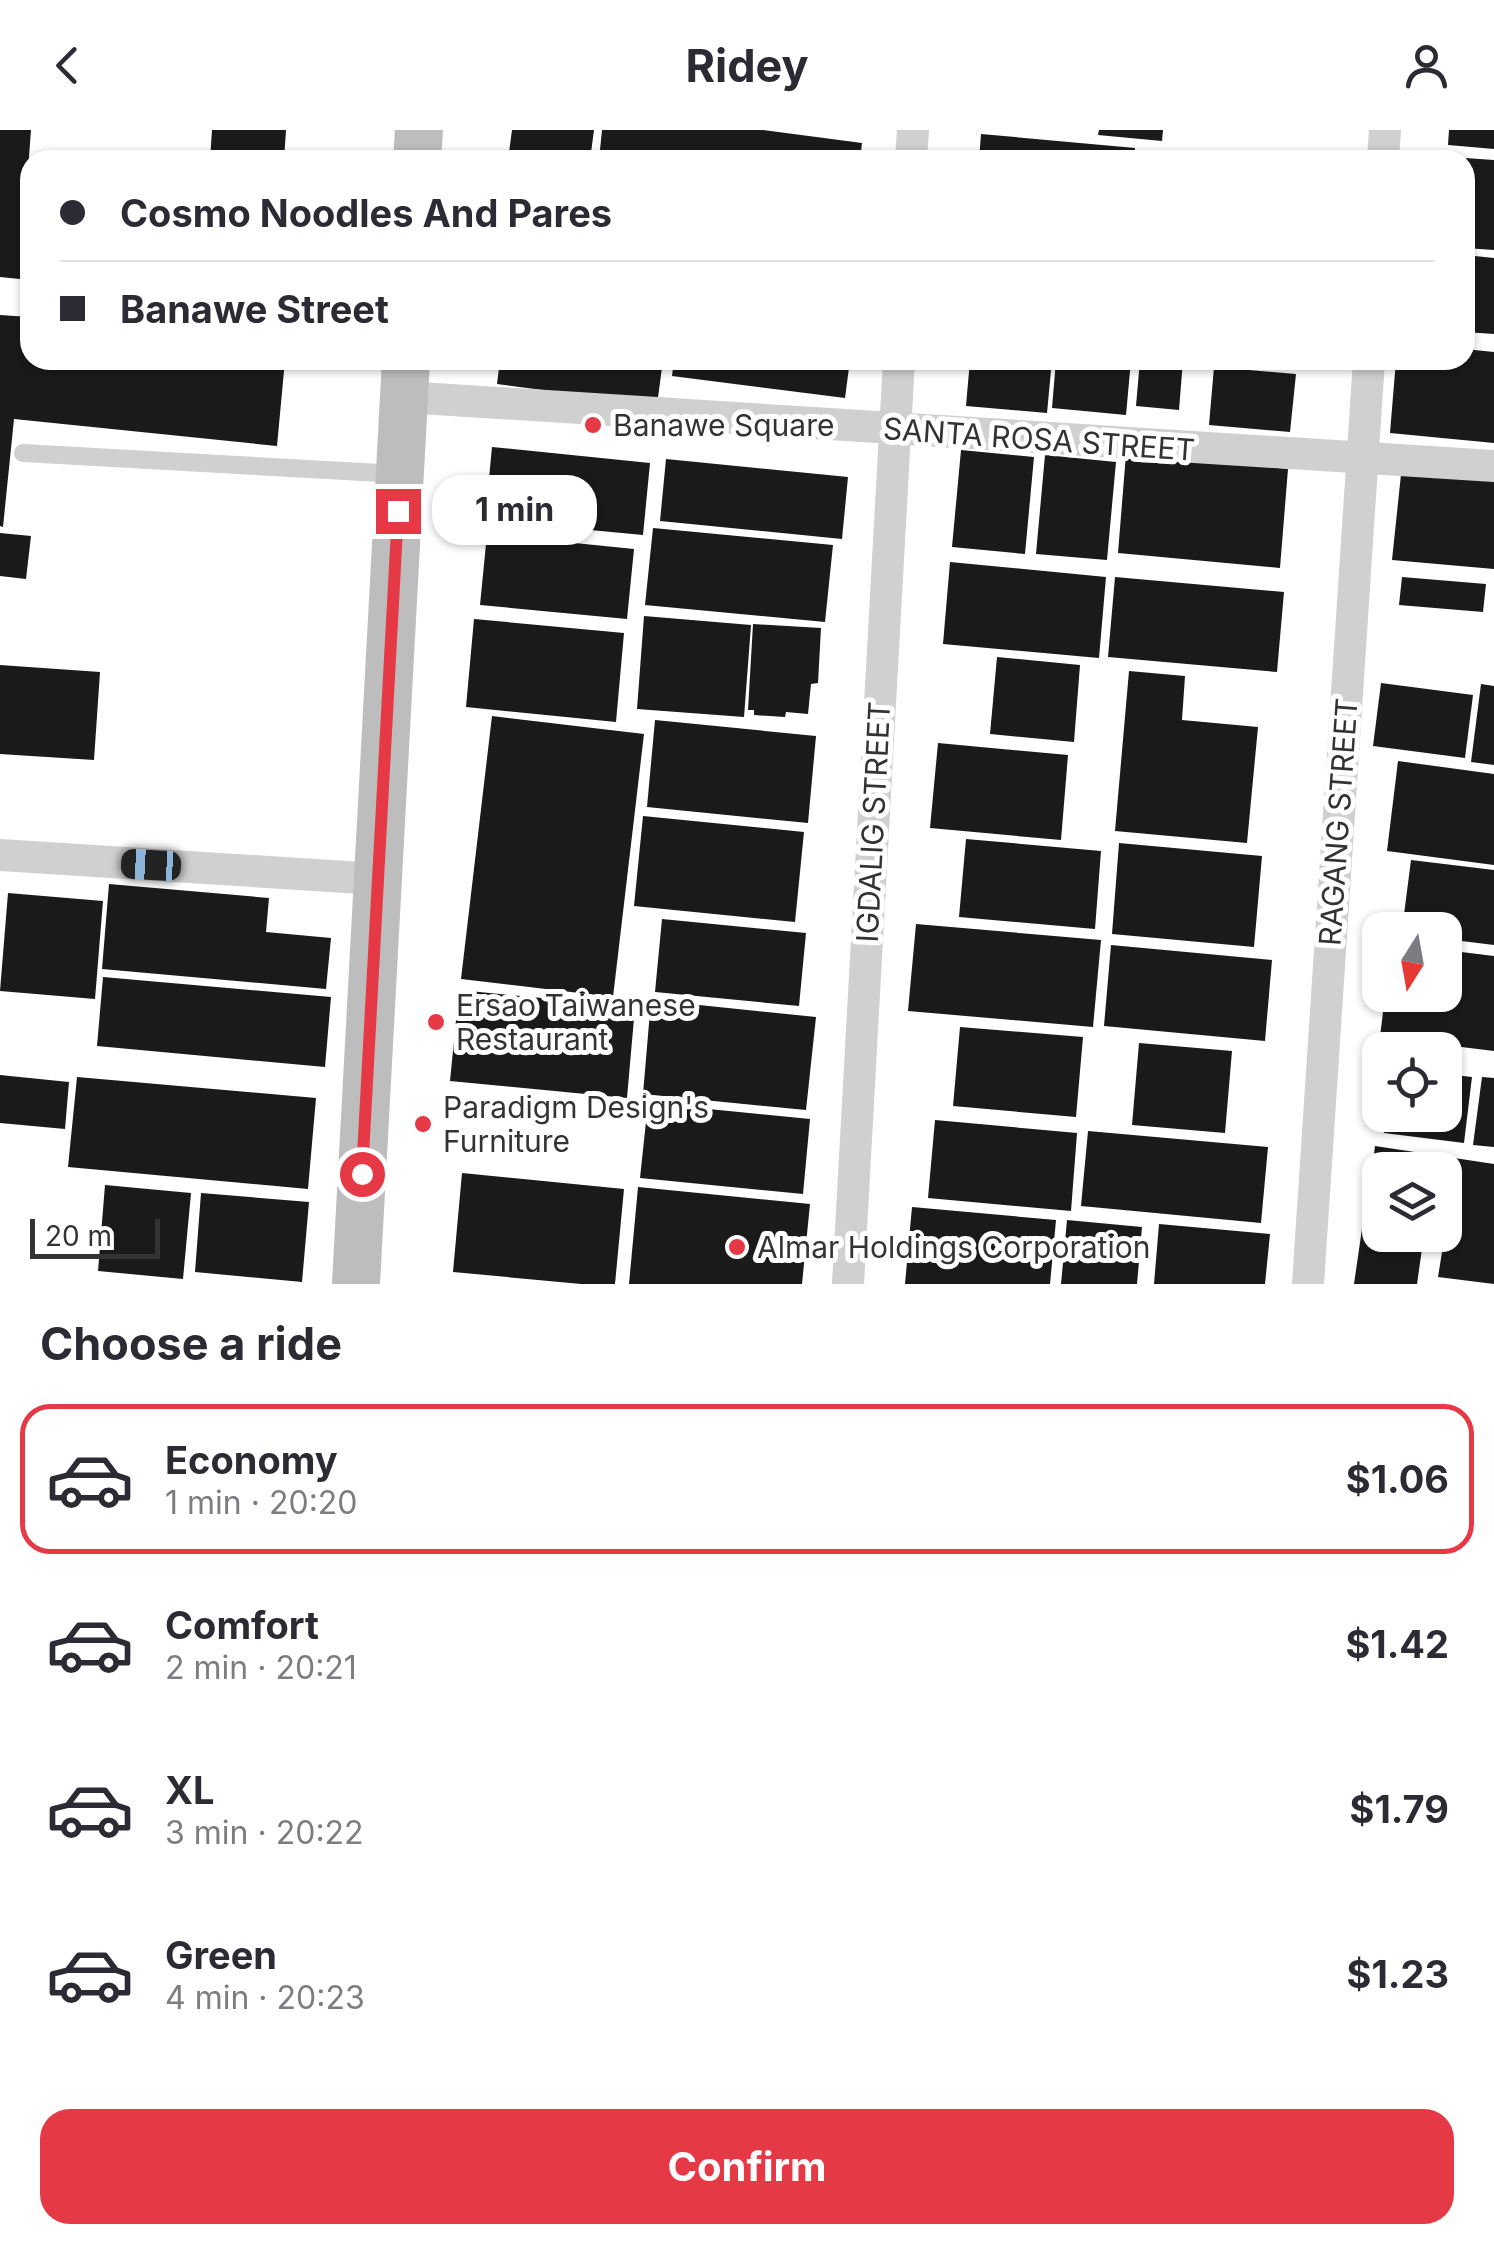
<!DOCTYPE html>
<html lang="en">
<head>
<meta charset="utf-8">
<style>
  :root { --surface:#fff; --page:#f2f2f3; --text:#2b2b33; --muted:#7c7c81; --line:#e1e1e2; --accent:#e63946 }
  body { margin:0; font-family:Inter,sans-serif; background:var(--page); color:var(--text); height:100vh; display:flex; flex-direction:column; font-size:38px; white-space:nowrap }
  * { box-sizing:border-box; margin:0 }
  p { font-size:32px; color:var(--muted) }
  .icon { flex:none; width:55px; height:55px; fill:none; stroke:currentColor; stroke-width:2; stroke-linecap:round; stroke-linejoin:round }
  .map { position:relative; height:1154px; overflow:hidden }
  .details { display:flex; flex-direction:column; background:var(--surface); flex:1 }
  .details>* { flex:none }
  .banner { position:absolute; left:20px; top:20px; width:1455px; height:220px; border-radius:30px; box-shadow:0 2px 8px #0004; display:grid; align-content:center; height:220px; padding:0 40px; background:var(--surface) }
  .needle { width:65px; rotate:191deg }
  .buttons { position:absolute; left:1362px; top:782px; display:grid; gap:20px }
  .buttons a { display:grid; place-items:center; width:100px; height:100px; border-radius:20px; background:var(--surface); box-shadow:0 2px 8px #0004; font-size:50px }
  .scale { position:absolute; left:30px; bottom:25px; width:130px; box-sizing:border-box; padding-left:10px; border:5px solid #333; border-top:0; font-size:28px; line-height:35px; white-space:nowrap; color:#333; -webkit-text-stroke:8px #fff; paint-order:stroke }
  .end { position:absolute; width:45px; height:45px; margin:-22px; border:12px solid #e63946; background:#fff; box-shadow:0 0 0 5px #fff }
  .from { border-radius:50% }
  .bubble { position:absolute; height:70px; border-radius:30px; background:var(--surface); box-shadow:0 2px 8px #0004; font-size:32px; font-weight:700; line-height:70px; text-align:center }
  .car { position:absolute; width:30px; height:60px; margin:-30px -15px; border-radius:12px; box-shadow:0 0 8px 2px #0007; background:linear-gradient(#222 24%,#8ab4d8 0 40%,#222 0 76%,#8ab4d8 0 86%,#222 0) }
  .banner b { display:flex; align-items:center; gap:35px; height:95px; font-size:38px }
  .banner b+b { border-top:2px solid var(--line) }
  .banner i { width:25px; height:25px; background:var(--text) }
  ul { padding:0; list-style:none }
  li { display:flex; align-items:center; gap:30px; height:150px; margin:0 20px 15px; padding:0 20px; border:5px solid transparent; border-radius:30px }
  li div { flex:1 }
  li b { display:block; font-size:38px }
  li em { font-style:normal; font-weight:700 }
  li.selected { border-color:var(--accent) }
  li>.icon { width:90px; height:90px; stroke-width:1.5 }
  h2 { padding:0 40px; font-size:45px; line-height:120px }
  .cta { display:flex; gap:20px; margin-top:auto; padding:20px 40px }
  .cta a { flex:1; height:115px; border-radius:30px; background:var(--accent); color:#fff; font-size:40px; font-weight:700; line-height:115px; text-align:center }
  header { display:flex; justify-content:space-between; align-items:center; height:130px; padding:0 40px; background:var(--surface); font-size:45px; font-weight:700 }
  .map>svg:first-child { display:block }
  .building { fill:#1a1a1a }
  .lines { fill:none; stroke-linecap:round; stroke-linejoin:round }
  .lane { stroke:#d0d0d0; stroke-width:18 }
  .street { stroke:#d0d0d0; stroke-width:32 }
  .secondary { stroke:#bdbdbd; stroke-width:48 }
  .route { stroke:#e63946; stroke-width:12 }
  .poi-dot { fill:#e63946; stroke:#fff; stroke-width:4 }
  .labels { text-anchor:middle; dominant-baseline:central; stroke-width:10; stroke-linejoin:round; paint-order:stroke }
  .poi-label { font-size:30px; fill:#333; stroke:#fff; text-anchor:start }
  .street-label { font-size:30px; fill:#333; stroke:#fff }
</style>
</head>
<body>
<header><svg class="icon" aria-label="back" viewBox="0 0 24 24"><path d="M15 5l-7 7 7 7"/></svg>Ridey<svg class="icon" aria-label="person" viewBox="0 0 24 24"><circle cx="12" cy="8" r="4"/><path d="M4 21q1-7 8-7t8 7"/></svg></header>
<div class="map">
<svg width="1494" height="1154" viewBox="0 0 1494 1154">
  <rect width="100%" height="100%" fill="#fff"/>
  <!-- building -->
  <g class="building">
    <polygon points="0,0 31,0 20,149 0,147"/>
    <polygon points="212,0 286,0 284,30 210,30"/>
    <polygon points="512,0 594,0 590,30 508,30"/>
    <polygon points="602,0 763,0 862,13 860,30 599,30"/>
    <polygon points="1099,0 1163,0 1162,11 1098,5"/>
    <polygon points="1449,0 1494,0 1494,19 1448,15"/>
    <polygon points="981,4 1135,18 1134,30 979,30"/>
    <polygon points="1465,28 1494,30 1494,120 1465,118"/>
    <polygon points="1465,125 1494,128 1494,204 1465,202"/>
    <polygon points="0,185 30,187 30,230 285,230 277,316 14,289 3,397 0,396"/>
    <polygon points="1465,219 1494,222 1494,313 1390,303 1396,230 1465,230"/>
    <polygon points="500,230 663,230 657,275 497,254"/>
    <polygon points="674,230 850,230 845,268 672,246"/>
    <polygon points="970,230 1052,230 1047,283 966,276"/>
    <polygon points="1056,230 1131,230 1126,285 1052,278"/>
    <polygon points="1140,230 1183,230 1179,280 1136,276"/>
    <polygon points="1214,237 1296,244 1290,302 1209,295"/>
    <polygon points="492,317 650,333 643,405 485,390"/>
    <polygon points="961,320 1034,327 1025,424 952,417"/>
    <polygon points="1126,324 1288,339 1280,438 1118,423"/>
    <polygon points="1045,325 1116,332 1107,430 1036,424"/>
    <polygon points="666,329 848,347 842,409 660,391"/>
    <polygon points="1402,335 1494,345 1494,439 1392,430"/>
    <polygon points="653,398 833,415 825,492 645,475"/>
    <polygon points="0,403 31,406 26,449 0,446"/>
    <polygon points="487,404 634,419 627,489 480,475"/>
    <polygon points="950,432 1106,447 1099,528 943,514"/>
    <polygon points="1115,447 1284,462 1277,542 1108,527"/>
    <polygon points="1402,447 1486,454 1483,482 1399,475"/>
    <polygon points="644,486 751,495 744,587 637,579"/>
    <polygon points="474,489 624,503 616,592 466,577"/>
    <polygon points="753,494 821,498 818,553 811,554 808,584 786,582 785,587 754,585 754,580 748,580"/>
    <polygon points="997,527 1080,535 1074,612 990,604"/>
    <polygon points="0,535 100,542 94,630 0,624"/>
    <polygon points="1129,541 1185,546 1182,590 1258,597 1247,713 1115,701"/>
    <polygon points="1381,553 1473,565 1465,628 1373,616"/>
    <polygon points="1481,554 1494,556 1494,635 1471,632"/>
    <polygon points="492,586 644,604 613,867 461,849"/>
    <polygon points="655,590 816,606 808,693 647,677"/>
    <polygon points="938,613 1068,625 1061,710 930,698"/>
    <polygon points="1398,631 1494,644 1494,735 1387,721"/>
    <polygon points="643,686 804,702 795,792 634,776"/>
    <polygon points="966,709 1101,721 1095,799 959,787"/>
    <polygon points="1119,713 1262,726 1254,817 1112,804"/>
    <polygon points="1411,730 1494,740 1494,815 1445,809 1445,800 1402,800"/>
    <polygon points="109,754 269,768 266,802 331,808 326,859 102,839"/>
    <polygon points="8,763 103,771 95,869 0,861"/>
    <polygon points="662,789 806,803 799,876 655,862"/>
    <polygon points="916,794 1101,810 1093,897 908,881"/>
    <polygon points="1111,815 1272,830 1265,911 1104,896"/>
    <polygon points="1445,820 1494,826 1494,921 1380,907 1385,865 1445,865"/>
    <polygon points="103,847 331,867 325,937 97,916"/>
    <polygon points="459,860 635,877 627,968 450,951"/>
    <polygon points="651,870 816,887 806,980 643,964"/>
    <polygon points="960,897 1083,907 1076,987 953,976"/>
    <polygon points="1139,913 1232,921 1225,1003 1132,995"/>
    <polygon points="1445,944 1472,947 1464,1013 1384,1003 1386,985 1445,985"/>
    <polygon points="0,945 69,952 65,999 0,993"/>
    <polygon points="77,947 316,968 308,1059 68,1037"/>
    <polygon points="1482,947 1494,948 1494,1017 1473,1015"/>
    <polygon points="648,973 810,989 803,1064 640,1048"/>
    <polygon points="935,990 1077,1003 1071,1081 928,1068"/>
    <polygon points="1088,1001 1268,1017 1261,1093 1081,1076"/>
    <polygon points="1375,1016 1494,1034 1494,1154 1438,1147 1452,1060 1445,1059 1445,1040 1380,1040 1380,1050 1371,1048"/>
    <polygon points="462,1043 624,1059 615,1154 581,1154 453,1142"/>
    <polygon points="105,1055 191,1063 183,1149 98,1141"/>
    <polygon points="638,1057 810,1074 802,1154 629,1154"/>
    <polygon points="201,1063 309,1072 302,1152 195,1142"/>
    <polygon points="912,1077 1056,1090 1050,1154 905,1154"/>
    <polygon points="1365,1078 1380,1080 1380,1105 1424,1105 1417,1154 1354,1154"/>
    <polygon points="1067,1090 1142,1097 1137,1154 1061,1154"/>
    <polygon points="1159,1094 1270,1104 1265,1154 1154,1154"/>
  </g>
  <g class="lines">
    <!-- lane -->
    <polyline class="lane" points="23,323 399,344"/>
    <!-- street -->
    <g class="street">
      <polyline points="911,30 913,0"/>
      <polyline points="1383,30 1385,0"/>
      <polyline points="404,267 1494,336"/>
      <polyline points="0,725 378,749"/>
      <polyline points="848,1154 899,230"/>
      <polyline points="1308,1154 1369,230"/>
    </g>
    <!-- secondary -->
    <g class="secondary">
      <polyline points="417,30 419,0"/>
      <polyline points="356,1154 406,230"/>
    </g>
  </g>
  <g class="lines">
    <!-- route -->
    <polyline class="route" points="362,1044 398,381"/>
  </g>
  <!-- markers -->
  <g class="poi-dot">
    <circle cx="593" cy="295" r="10"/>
    <circle cx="436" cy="892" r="10"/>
    <circle cx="423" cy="994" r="10"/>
    <circle cx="737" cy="1117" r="10"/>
  </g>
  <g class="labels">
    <!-- poi labels -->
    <g class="poi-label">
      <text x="613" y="295">Banawe Square</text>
      <text x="456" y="875">Ersao Taiwanese<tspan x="456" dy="34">Restaurant</tspan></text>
      <text x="443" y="977">Paradigm Design's<tspan x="443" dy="34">Furniture</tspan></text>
      <text x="757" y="1117">Almar Holdings Corporation</text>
    </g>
    <!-- street labels -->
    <g class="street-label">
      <text transform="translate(1039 309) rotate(4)">SANTA ROSA STREET</text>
      <text transform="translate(873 692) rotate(-87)">IGDALIG STREET</text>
      <text transform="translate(1338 692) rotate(-86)">RAGANG STREET</text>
    </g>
  </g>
</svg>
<div class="buttons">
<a><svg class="needle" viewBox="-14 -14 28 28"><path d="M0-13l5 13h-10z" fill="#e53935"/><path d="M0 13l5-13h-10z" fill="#7c7c81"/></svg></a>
<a><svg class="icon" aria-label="locate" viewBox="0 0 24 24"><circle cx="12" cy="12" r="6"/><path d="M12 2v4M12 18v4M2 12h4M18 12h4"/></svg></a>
<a><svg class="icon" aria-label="layers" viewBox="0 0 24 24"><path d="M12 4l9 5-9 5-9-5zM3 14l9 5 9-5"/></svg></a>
</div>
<div class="scale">20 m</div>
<i class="end from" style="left:362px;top:1044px"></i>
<i class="end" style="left:398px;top:381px"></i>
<div class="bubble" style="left:432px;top:345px;width:165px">1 min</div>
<i class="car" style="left:151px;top:735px;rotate:273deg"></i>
<div class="banner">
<b><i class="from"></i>Cosmo Noodles And Pares</b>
<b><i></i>Banawe Street</b>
</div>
</div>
<section class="details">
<h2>Choose a ride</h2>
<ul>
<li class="selected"><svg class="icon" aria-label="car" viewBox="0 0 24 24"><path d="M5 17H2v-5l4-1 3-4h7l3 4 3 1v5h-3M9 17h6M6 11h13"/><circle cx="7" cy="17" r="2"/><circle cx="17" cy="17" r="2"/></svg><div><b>Economy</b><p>1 min · 20:20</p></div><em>$1.06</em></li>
<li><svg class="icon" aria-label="car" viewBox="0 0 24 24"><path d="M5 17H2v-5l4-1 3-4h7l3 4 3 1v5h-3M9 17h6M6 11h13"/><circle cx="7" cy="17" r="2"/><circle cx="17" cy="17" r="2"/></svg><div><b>Comfort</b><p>2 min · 20:21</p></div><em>$1.42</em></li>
<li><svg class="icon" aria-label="car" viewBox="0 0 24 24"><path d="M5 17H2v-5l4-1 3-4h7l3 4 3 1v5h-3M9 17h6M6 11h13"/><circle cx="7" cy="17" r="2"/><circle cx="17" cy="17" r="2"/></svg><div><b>XL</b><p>3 min · 20:22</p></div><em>$1.79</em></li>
<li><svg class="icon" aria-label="car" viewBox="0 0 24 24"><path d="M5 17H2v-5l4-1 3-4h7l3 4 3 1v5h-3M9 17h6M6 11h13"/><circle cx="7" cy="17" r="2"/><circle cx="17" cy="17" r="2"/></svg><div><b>Green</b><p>4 min · 20:23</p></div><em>$1.23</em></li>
</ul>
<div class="cta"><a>Confirm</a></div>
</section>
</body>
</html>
